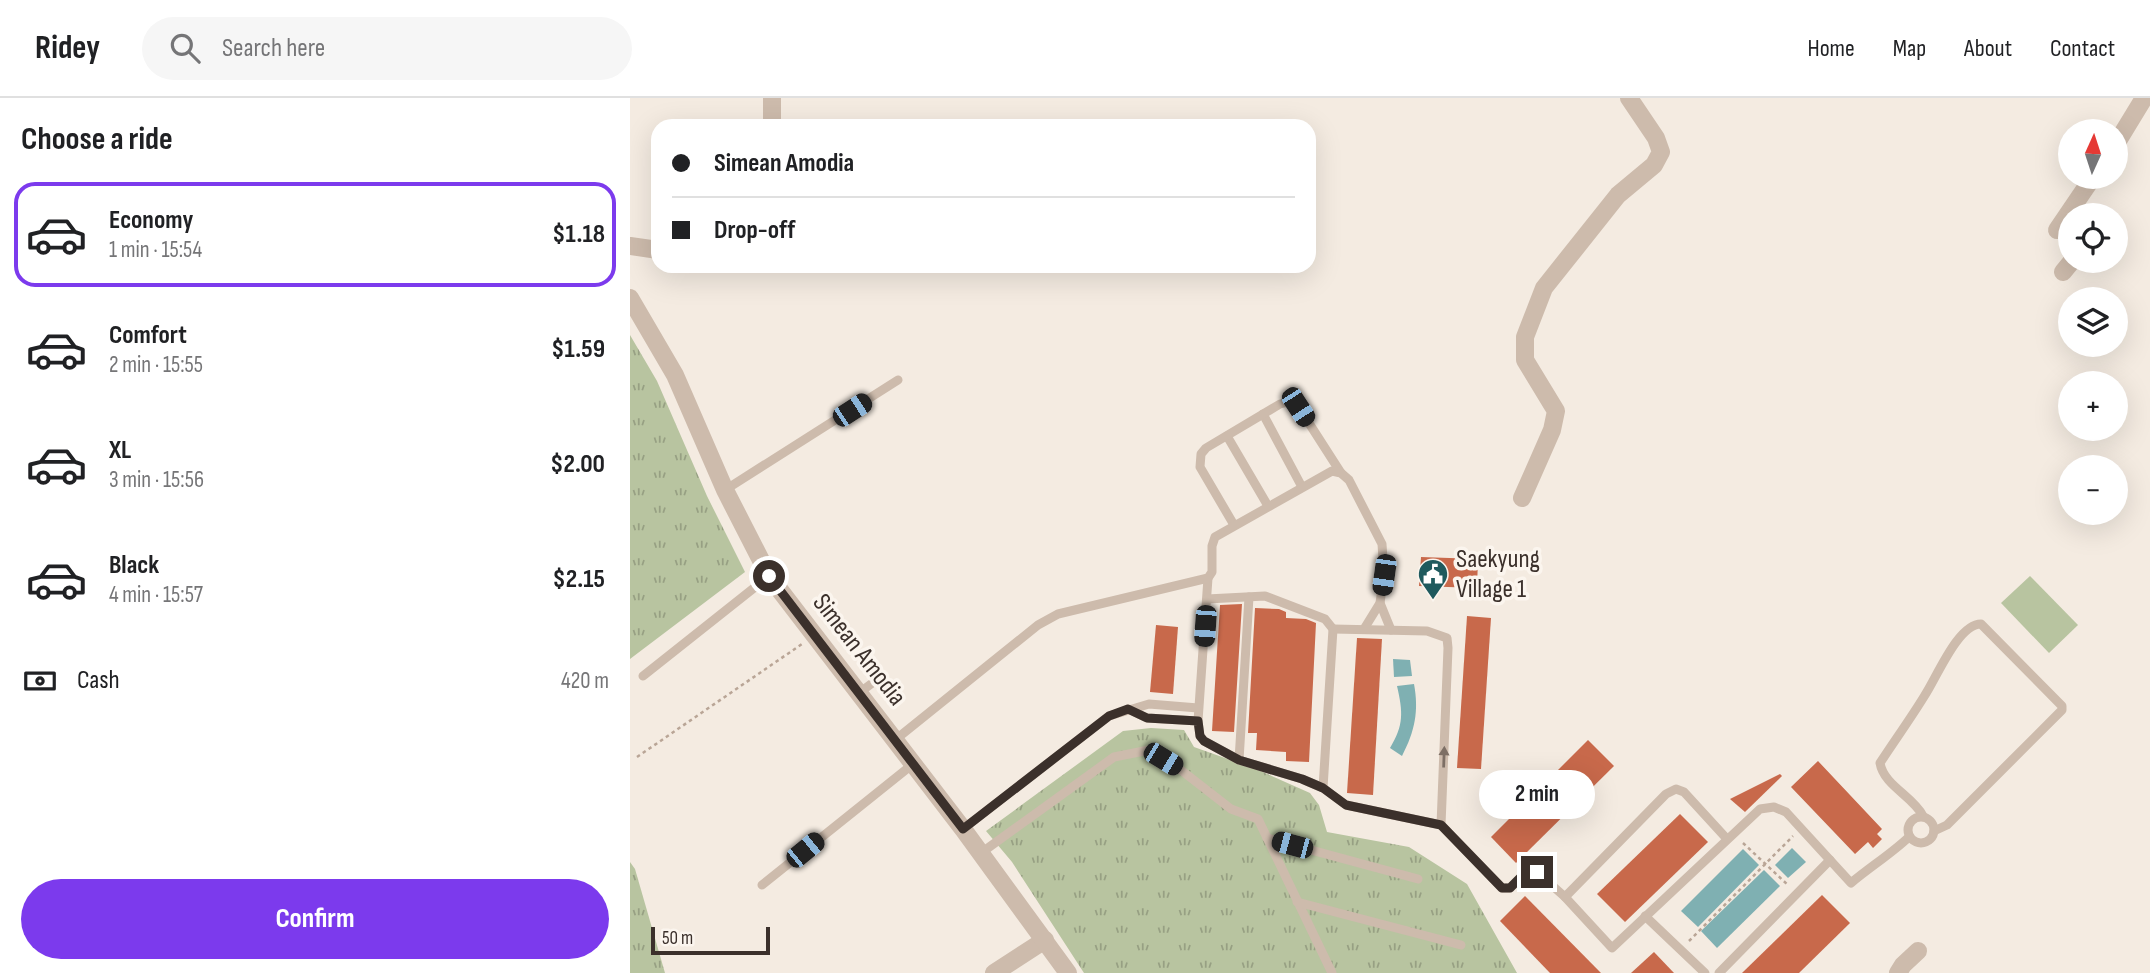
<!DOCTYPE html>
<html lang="en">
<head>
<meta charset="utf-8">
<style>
  :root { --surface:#fff; --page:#f6f6f6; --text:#202124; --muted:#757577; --line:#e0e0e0; --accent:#7c3aed }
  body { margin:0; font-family:"Sofia Sans Condensed",sans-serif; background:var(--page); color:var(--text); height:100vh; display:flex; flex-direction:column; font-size:26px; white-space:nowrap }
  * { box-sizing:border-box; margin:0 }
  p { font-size:23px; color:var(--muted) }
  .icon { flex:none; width:38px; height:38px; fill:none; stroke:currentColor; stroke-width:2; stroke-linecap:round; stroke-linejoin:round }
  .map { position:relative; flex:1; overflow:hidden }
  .sheet { display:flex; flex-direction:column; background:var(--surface); width:630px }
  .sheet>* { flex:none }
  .top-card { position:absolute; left:21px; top:21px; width:665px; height:154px; border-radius:21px; box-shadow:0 7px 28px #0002; display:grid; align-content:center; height:154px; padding:0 21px; background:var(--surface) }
  .needle { width:46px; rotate:3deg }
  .controls { position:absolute; left:1428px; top:21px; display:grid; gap:14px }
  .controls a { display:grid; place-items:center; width:70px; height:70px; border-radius:50%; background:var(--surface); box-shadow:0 7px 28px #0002; font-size:35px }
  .scale { position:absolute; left:21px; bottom:18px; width:119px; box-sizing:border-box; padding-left:7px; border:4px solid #3b302b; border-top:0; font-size:19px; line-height:24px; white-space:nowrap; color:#3b302b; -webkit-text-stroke:5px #fbf5ee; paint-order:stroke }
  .end { position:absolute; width:32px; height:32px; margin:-16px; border:9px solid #3b302b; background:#fff; box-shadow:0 0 0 4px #fff }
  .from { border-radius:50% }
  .bubble { position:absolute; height:49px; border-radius:24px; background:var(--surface); box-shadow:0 7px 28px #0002; font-size:23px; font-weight:700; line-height:49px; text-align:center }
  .car { position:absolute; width:21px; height:42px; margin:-21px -10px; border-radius:9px; box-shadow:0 0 5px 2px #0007; background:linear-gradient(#222 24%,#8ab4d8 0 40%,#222 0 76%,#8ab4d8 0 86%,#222 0) }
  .top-card b { display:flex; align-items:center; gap:24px; height:66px; font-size:26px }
  .top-card b+b { border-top:2px solid var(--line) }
  .top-card i { width:18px; height:18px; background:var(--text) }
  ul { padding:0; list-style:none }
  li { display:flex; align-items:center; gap:21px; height:105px; margin:0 14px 10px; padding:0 7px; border:4px solid transparent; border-radius:21px }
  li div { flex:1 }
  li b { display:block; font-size:26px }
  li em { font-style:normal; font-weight:700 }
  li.current { border-color:var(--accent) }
  li>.icon { width:63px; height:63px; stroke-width:1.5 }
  h2 { padding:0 21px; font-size:32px; line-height:84px }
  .pay { display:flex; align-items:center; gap:18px; height:77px; padding:0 21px; font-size:26px }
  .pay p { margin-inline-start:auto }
  .action { display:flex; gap:14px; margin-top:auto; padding:14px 21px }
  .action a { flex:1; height:80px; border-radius:42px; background:var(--accent); color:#fff; font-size:28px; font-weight:700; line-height:80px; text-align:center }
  header { display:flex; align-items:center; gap:42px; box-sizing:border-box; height:98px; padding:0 35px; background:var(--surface); border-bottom:2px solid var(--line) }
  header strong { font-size:33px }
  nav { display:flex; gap:38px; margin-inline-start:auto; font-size:24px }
  .search { width:490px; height:63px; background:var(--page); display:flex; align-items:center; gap:18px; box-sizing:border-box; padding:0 24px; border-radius:38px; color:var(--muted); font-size:26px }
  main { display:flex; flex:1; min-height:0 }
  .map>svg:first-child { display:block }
  .grass { fill:url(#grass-tufts) }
  .garden { fill:#b8c4a0 }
  .water { fill:#7fb0b2 }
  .building { fill:#c8694b }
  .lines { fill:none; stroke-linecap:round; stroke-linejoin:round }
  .path { stroke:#b9a596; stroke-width:2.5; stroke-dasharray:3.5 3.5; stroke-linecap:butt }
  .service { stroke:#cdbbac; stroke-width:9 }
  .minor { stroke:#cdbbac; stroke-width:18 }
  .tertiary { stroke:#cdbbac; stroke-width:18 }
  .oneway { fill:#7d6f65 }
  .route { stroke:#3b302b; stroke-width:9 }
  .labels { text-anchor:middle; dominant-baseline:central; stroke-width:7; stroke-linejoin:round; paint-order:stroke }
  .poi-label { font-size:26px; fill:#3b302b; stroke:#fbf5ee; text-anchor:start }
  .street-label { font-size:26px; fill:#3b302b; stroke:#fbf5ee }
</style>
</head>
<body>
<header>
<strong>Ridey</strong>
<div class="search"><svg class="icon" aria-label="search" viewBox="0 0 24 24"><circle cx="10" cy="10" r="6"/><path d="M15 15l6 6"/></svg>Search here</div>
<nav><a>Home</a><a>Map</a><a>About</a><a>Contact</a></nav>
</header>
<main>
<section class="sheet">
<h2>Choose a ride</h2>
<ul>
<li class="current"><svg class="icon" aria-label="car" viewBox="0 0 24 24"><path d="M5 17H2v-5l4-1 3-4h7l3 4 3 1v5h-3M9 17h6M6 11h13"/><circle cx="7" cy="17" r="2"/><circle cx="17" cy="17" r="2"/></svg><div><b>Economy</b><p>1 min · 15:54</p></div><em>$1.18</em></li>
<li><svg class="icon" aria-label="car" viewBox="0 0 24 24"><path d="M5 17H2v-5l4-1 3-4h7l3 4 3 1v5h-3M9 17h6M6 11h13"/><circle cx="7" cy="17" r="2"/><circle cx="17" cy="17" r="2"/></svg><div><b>Comfort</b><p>2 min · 15:55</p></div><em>$1.59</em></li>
<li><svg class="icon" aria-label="car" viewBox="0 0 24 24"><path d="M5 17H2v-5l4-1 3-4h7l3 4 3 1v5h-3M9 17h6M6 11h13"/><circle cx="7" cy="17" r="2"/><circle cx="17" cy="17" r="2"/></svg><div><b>XL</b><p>3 min · 15:56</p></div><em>$2.00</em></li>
<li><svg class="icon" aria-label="car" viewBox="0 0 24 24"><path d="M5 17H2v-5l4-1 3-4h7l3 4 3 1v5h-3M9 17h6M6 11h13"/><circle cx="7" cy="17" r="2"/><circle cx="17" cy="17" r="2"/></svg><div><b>Black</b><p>4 min · 15:57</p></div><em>$2.15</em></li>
</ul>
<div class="pay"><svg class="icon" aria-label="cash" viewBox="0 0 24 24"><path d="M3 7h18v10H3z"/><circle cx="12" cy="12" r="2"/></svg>Cash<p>420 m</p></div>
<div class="action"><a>Confirm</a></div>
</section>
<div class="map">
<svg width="1520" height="875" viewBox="0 0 1520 875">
  <defs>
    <pattern id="grass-tufts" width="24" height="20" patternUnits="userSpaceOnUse" patternTransform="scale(1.75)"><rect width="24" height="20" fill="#b8c4a0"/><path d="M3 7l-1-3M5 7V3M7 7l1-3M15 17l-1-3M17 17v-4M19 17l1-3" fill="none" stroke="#97a083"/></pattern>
  </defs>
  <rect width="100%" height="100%" fill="#f4ebe1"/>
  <!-- grass -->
  <g class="grass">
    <polygon points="0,237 27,283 77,398 115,474 0,561"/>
    <polygon points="521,630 554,632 564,649 626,671 680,695 689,707 697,734 779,749 837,786 887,875 454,875 382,764 356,733 493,633"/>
    <polygon points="0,764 5,771 35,875 0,875"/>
  </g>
  <!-- garden -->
  <polygon class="garden" points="1400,478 1448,527 1419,555 1371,505"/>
  <!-- water -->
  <g class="water">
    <polygon points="763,561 780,562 782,578 764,579"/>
    <path d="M784 586C789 613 785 633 772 658L760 650C774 627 773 614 767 588Z"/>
    <polygon points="1162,750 1176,764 1158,780 1145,767"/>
    <polygon points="1113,751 1129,767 1068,829 1051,813"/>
    <polygon points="1134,772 1150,788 1087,850 1071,833"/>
  </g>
  <!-- building -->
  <g class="building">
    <polygon points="791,459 848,461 847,490 789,488"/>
    <polygon points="612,506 604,634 582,633 590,507"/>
    <polygon points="625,510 649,511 656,514 656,520 676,521 686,525 679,664 656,663 656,654 626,652 627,635 618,635"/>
    <polygon points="837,518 861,520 851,671 827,670"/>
    <polygon points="526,527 548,529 543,596 520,594"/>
    <polygon points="727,540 752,541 743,697 717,695"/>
    <polygon points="958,642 984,668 886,765 861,739"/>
    <polygon points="1188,663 1252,731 1247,736 1252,741 1243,750 1238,744 1225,756 1161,689"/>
    <polygon points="1150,676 1152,678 1115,714 1100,701"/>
    <polygon points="1050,716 1078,744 995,824 967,796"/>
    <polygon points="1192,797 1220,825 1169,875 1112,875"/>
    <polygon points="895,798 971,875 920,875 870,823"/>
    <polygon points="1024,854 1044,875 1001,875"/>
  </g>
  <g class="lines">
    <!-- path -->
    <g class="path">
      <polyline points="7,659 172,546"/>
      <polyline points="1113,745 1159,788"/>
      <polyline points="1059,843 1163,738"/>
    </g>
    <!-- service -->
    <g class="service">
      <polyline points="633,316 672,389"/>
      <polyline points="597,338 638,408"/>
      <polyline points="95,392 268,282"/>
      <polyline points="604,427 570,369 571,356 576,350 650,306 662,303 668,308 711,375"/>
      <polyline points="578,480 568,623 570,638 574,643 609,662 672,681 693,690 716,707 811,727 872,790 880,790 897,773 907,774 935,799 1036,696 1046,691 1054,694 1097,741"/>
      <polyline points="577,501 635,498 695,521 703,531 693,690"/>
      <polyline points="750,505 761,532"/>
      <polyline points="703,531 797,533 817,540 818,550 811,727"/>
      <polyline points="13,578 139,478"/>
      <polyline points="229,595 253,577"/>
      <polyline points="498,611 517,620 568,623"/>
      <polyline points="265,642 408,527 428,516 578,480 582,474 582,448 585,439 702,373 711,375 719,382 752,446 754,477 750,505 734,531"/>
      <polyline points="609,662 619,499"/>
      <path d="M1293 718C1283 698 1254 688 1250 665 1265 642 1281 620 1295 597 1307 579 1328 526 1351 526L1432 608V612L1317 727 1304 733"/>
      <circle cx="1291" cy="732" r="13"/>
      <polyline points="333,731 479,618 519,606 568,610"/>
      <polyline points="637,740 788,781"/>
      <polyline points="351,755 484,659 519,652 547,669 601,711 628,721 702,875"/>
      <polyline points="132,787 283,666"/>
      <path d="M935 799 982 850 1130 711 1144 709 1156 714 1221 785C1240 769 1261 756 1279 739"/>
      <polyline points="667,804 831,847"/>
      <polyline points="1015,818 1075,875"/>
      <polyline points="1089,875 1200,762"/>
    </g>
    <!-- minor -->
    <g class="minor">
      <polyline points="142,0 142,28"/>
      <polyline points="1486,46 1514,0"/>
      <polyline points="1427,132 1463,79"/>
      <polyline points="0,148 28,152"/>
      <polyline points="1433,174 1442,163"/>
      <polyline points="892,400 922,332 926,313 895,262 895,239 914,190 988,97 1024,67 1031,54 1026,40 999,0"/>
      <polyline points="364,875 415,842"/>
      <polyline points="1268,875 1273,867 1288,853"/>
    </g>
    <!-- tertiary -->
    <polyline class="tertiary" points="0,200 45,277 95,392 139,478 333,731 438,875"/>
  </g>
  <!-- one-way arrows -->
  <defs><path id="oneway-solid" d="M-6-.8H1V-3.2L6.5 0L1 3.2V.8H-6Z" transform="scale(1.75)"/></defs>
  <use class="oneway" href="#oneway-solid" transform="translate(814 659) rotate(-88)"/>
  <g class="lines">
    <!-- route -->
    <polyline class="route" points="139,478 333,731 479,618 498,611 517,620 568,623 570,638 574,643 609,662 672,681 693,690 716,707 811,727 872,790 880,790 897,773 907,774"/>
  </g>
  <!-- icons -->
  <defs>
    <g id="civic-pin" transform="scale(1.575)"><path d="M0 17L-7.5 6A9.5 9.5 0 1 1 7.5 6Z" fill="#1f5a5e" stroke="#fbf5ee"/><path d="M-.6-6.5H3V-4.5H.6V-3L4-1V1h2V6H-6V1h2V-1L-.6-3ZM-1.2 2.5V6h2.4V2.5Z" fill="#fff"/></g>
  </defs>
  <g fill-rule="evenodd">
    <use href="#civic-pin" x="803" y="476"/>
  </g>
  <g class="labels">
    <!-- poi labels -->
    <g class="poi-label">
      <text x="826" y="461">Saekyung<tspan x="826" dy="30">Village 1</tspan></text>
    </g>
    <!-- street labels -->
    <g class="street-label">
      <text transform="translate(229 552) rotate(52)">Simean Amodia</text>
    </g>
  </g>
</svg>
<div class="controls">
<a><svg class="needle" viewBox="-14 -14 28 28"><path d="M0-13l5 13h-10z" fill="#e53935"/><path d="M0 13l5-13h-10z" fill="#757577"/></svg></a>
<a><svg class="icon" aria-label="locate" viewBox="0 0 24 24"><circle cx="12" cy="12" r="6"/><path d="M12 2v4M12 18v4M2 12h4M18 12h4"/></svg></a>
<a><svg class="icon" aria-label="layers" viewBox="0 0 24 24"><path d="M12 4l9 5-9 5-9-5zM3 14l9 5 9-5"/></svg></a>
<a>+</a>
<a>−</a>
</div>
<div class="scale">50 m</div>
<i class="end from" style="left:139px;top:478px"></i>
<i class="end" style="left:907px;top:774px"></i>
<div class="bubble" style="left:849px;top:672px;width:116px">2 min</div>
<i class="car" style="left:668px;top:309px;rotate:147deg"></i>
<i class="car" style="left:222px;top:312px;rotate:57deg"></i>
<i class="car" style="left:754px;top:477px;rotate:188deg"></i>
<i class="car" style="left:575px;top:528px;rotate:184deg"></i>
<i class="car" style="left:533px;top:661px;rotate:121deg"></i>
<i class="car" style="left:662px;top:747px;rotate:285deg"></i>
<i class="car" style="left:175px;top:752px;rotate:51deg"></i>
<div class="top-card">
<b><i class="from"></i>Simean Amodia</b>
<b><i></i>Drop-off</b>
</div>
</div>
</main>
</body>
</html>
